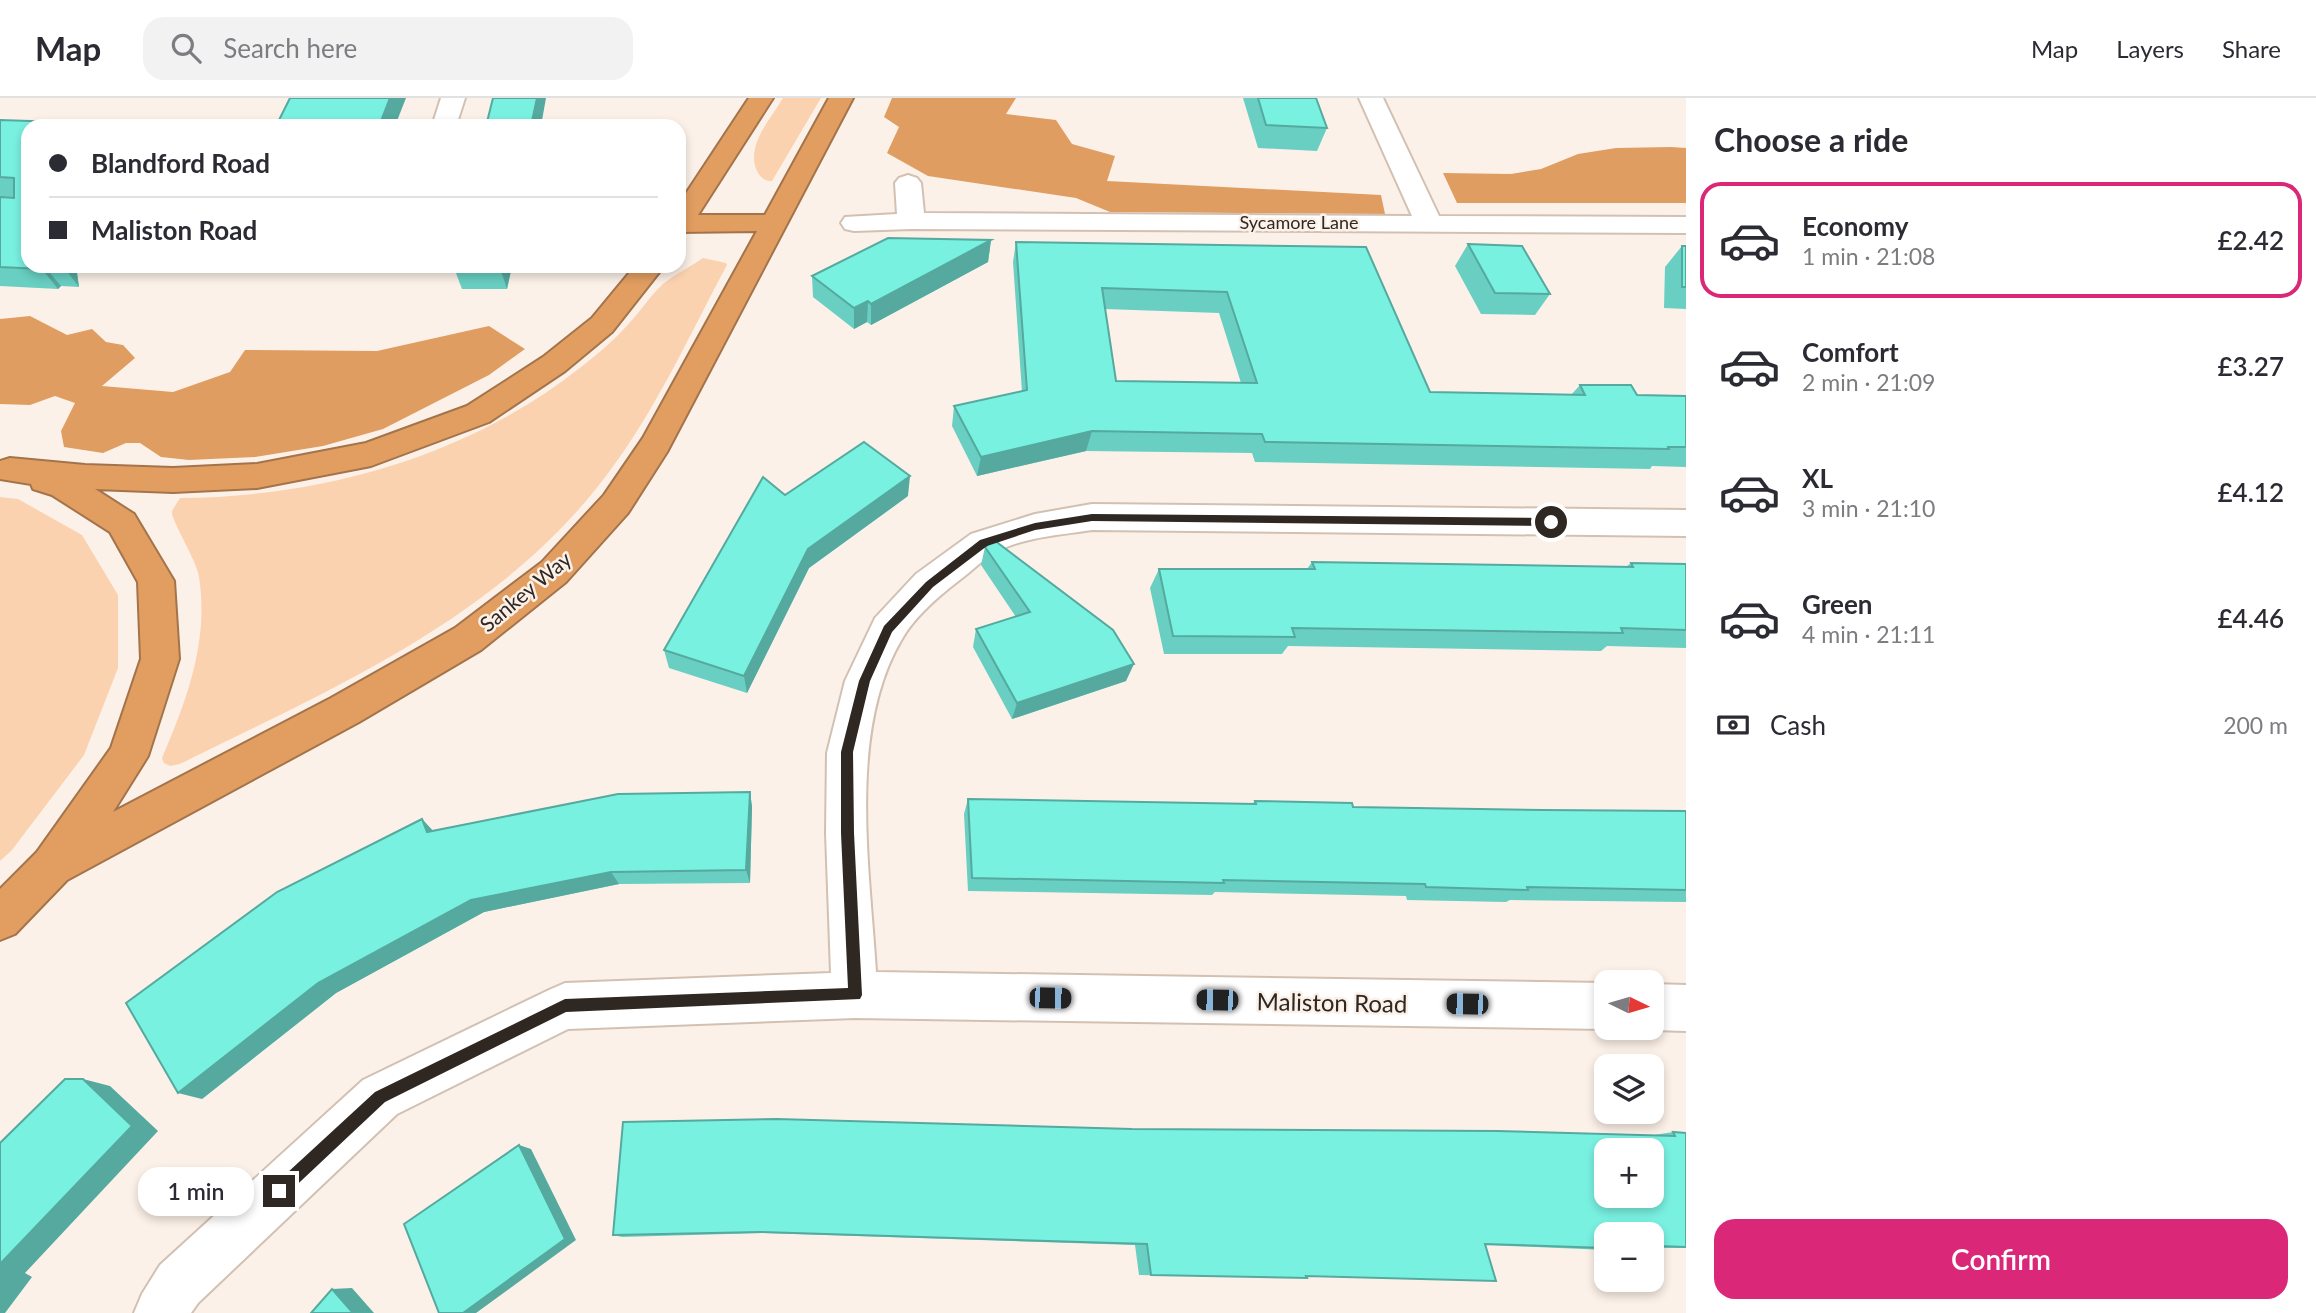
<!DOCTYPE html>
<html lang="en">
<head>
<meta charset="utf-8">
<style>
  :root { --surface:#fff; --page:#f2f2f3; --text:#2b2b33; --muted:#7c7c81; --line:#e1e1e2; --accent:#db2777 }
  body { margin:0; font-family:Lato,sans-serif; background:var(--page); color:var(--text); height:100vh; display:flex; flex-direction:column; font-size:26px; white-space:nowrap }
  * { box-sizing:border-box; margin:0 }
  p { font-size:23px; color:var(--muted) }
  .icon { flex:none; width:38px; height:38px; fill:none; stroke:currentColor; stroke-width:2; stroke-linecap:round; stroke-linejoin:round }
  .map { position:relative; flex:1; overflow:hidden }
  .drawer { display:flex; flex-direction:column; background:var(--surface); width:630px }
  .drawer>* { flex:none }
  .banner { position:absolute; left:21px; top:21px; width:665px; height:154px; border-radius:21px; box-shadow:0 4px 10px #0003; display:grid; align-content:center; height:154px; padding:0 28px; background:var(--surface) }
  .needle { width:46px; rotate:95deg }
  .fabs { position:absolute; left:1594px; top:872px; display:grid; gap:14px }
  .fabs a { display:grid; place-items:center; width:70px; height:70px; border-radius:14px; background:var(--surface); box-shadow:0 4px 10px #0003; font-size:35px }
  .end { position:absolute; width:32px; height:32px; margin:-16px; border:9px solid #2e2722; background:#fff; box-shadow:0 0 0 4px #fff }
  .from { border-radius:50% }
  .bubble { position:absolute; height:49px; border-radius:21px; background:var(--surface); box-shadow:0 4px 10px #0003; font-size:23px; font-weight:600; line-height:49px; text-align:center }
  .car { position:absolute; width:21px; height:42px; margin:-21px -10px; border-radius:9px; box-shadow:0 0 5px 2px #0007; background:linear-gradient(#222 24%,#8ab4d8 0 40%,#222 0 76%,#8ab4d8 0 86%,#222 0) }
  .banner b { display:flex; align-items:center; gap:24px; height:66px; font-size:26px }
  .banner b+b { border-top:2px solid var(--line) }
  .banner i { width:18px; height:18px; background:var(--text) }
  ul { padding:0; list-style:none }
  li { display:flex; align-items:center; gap:21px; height:116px; margin:0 14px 10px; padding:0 14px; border:4px solid transparent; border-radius:21px }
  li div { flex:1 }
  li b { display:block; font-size:26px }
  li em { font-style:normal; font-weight:600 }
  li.current { border-color:var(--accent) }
  li>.icon { width:63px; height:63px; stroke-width:1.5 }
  h2 { padding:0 28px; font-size:32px; line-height:84px }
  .pay { display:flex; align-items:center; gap:18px; height:77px; padding:0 28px; font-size:26px }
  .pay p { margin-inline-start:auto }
  .button { display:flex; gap:14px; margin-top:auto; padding:14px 28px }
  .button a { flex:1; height:80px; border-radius:21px; background:var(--accent); color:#fff; font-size:28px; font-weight:600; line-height:80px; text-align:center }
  header { display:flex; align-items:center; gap:42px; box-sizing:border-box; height:98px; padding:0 35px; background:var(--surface); border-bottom:2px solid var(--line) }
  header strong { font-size:33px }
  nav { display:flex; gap:38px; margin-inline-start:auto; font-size:24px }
  .search { width:490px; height:63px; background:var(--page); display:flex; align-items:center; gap:18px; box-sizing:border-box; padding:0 24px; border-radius:21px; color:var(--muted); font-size:26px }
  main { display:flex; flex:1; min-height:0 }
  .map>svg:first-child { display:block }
  .green { fill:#fbd2b0 }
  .forest { fill:#e09d61 }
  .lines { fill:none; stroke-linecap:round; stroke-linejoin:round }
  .minor-casing { stroke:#d2c1b2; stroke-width:4 }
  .highway-casing { stroke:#a3744b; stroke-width:4 }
  .minor { fill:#fff; fill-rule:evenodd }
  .highway { fill:#e29e61; fill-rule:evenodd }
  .wall { fill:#68cfc2; fill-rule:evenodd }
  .shaded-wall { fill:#55a99e }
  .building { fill:#79f1e1; stroke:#55a99e; stroke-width:2; fill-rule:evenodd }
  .route { fill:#2e2722 }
  .labels { text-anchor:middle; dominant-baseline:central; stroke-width:5; stroke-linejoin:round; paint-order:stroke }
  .far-street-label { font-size:18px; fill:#2e2722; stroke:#fcf1e8 }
  .street-label { font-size:21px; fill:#2e2722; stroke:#fcf1e8 }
  .near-street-label { font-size:24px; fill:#2e2722; stroke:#fcf1e8 }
</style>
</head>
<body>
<header>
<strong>Map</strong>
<div class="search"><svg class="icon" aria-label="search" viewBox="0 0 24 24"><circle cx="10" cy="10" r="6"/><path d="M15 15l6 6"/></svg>Search here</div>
<nav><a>Map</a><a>Layers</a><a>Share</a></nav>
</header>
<main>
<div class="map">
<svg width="1686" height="1215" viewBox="0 0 1686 1215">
  <rect width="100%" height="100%" fill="#fcf1e8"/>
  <!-- green -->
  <g class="green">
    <path d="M783 0H821L772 83C763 83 760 79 756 71 747 45 771 21 783 0Z"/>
    <path d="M703 160 726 165 727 167C689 238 655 314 606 378 499 520 335 589 180 666L170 668 164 665 162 660C187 602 209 543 199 479 197 463 171 422 172 414 173 410 178 404 180 400 322 399 469 358 581 269 599 255 617 240 632 222 642 211 651 197 663 186 675 176 690 169 703 160Z"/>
    <polygon points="0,399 18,401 82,437 118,497 118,570 84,657 12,752 0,763"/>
  </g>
  <!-- forest -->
  <g class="forest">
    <polygon points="892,0 1016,0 1006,16 1056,22 1072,46 1115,58 1107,83 1381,97 1385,116 1110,114 1076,100 928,78 887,55 899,29 884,19"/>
    <polygon points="1671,49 1686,50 1686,105 1457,105 1443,75 1511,76 1541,71 1578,56 1616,50"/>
    <polygon points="30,218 67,237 92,231 106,244 123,247 135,260 102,288 173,294 230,274 245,252 377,253 489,228 525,251 489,277 383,331 323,348 255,359 189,362 161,359 140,345 126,345 103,355 64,349 61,333 75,305 55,298 30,307 0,306 0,221"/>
  </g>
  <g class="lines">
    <!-- minor casing -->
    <g class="minor-casing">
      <g id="minor">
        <polygon points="441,0 465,0 456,28 432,28"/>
        <polygon points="1359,0 1383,0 1439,118 1686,119 1686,135 911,131 854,133 845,131 841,125 845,119 897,116 895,85 899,80 908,77 917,80 921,85 924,115 1412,118"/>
        <path d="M1092 406 1686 412V438L1092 432C1061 437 1022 439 994 455 982 462 972 473 961 481 940 497 915 518 902 541 847 633 870 772 876 874L1606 885V929H1610L1606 931 855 920 568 931 397 1016 198 1205 191 1215H134L142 1196 160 1167 363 982 549 892 565 885 831 875 826 735 827 655 845 583 875 520 916 476 971 436 1035 416Z"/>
        <polygon points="1652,886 1686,887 1686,933 1652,932 1645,929 1652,929"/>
      </g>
    </g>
    <!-- highway casing -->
    <g class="highway-casing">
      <polygon id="highway" points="749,0 773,0 698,117 765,117 829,0 853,0 667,354 628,415 566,484 481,552 359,624 67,782 15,836 0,842 0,791 37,754 111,650 141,561 138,484 110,434 52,397 33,391 31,386 0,381 0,363 10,360 85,367 173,370 257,366 366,345 467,308 543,259 592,220 635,168 664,168 612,234 565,273 489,324 371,368 257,390 173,394 95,391 134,416 174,483 179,561 148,658 113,714 331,600 455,530 542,464 604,397 643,340 757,133 679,134 679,106"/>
    </g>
    <!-- minor -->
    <use href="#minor" class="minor"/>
    <!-- highway -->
    <use href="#highway" class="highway"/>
  </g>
  <!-- wall -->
  <g class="wall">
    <polygon points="1243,0 1316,0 1327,30 1317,53 1258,50"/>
    <polygon points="0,22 28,28 76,168 79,189 61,188 58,191 0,188"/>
    <polygon points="991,142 988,164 871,227 867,224 854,231 813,199 812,178"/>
    <path d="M1016 144 1366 149 1430 294 1571 297 1580 287 1637 297 1686 298V369L1652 368 1650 371 1255 364 1252 355 1086 353 977 378 952 328 954 308 1022 294 1013 164ZM1105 211 1219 215 1241 285 1116 283Z"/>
    <polygon points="1468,146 1550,196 1535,217 1481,216 1455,168"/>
    <polygon points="1682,148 1686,148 1686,211 1664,210 1665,169"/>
    <polygon points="454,168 512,168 507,191 462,191 454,170"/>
    <polygon points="908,398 809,470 747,595 669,570 664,552"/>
    <polygon points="985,449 1126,583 1012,621 973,549 976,531 1016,519 981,467"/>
    <polygon points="1312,464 1626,469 1631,465 1686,466 1686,550 1607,548 1601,553 1288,548 1282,556 1164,556 1150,490 1159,471 1307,471"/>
    <polygon points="750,694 752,709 750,785 619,786 484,814 336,895 202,1001 422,721 433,733"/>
    <polygon points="968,701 1252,706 1255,703 1353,709 1543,712 1686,713 1686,804 1510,802 1506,804 1407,802 1406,798 1215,794 1212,797 968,793 964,716"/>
    <polygon points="1132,1031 1654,1037 1673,1034 1686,1035 1686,1150 1660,1150 1606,1136 1606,1152 1486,1147 1306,1178 1307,1180 1139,1177 1135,1147 763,1135 622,1139 613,1137"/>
  </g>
  <!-- shaded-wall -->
  <g class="shaded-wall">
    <polygon points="390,0 406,0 395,28 379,28"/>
    <polygon points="537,0 546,0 541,28 531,28"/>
    <polygon points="991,142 988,164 871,227 871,206"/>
    <polygon points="44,168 61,188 58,191 42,171"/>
    <polygon points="63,168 76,168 79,189"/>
    <polygon points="500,168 512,168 507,191 500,170"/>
    <polygon points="868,203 867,224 854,231 854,210"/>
    <polygon points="1092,333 1086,353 977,378 981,359"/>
    <polygon points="910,378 908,398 809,470 747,595 744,578 808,451"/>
    <polygon points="1134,566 1126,583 1012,621 1017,605"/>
    <polygon points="750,694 752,709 750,785 746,772"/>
    <polygon points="422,721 435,735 427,734"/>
    <polygon points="611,774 619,786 484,814 336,895 202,1001 178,995 318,885 471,802"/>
    <polygon points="83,981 110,988 158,1033 25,1175 32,1179 5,1215 0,1215 0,1166"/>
    <polygon points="519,1047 531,1051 576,1142 476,1215 463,1215"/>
    <polygon points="352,1190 374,1215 353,1215 332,1191"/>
  </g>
  <!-- building -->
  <g class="building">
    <polygon points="290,0 390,0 379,28 276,28"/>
    <polygon points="493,0 537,0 531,28 486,28"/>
    <polygon points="1258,0 1316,0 1327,30 1266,27"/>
    <polygon points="0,22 151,27 28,28 28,168 44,168 42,171 0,169 0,99 14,100 14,80 0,79"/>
    <polygon points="888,140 991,142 871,206 868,203 854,210 812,178"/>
    <path d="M1016 144 1366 149 1430 294 1585 297 1580 287H1631L1637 297 1686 298V349H1668L1669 351 1265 344 1262 336 1092 333 981 359 954 308 1027 292ZM1102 190 1227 194 1257 285 1116 283Z"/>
    <polygon points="1468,146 1522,148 1550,196 1495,195"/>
    <rect x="1682" y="148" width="4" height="41"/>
    <rect x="454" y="168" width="46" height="2"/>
    <polygon points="864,344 910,378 808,451 744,578 664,552 763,379 785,397"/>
    <polygon points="994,442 1113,532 1134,566 1017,605 976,531 1030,514 985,449"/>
    <polygon points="1312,464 1633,469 1631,465 1686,466 1686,532 1621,530 1623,535 1292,530 1295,539 1173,538 1159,471 1315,471"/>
    <polygon points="750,694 746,772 611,774 471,802 318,885 178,995 126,905 277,794 422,721 427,734 618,696"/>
    <polygon points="968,701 1256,706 1255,703 1352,705 1353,709 1543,712 1686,713 1686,792 1527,789 1528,792 1426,789 1425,786 1223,782 1224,785 972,780"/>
    <polygon points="65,981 83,981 132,1028 0,1166 0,1045"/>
    <path d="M777 1021 1132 1031 1497 1033 1675 1038 1673 1034 1686 1035V1149L1659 1148 1661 1152H1652V1136H1606V1150L1485 1146 1496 1183 1306 1178 1307 1180 1151 1177 1147 1146 760 1134 613 1137 623 1024ZM1606 1052H1652V1097H1606Z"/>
    <polygon points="519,1047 565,1141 463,1215 439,1215 404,1126"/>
    <polygon points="332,1191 353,1215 311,1215"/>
  </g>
  <!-- route -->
  <polygon class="route" points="1092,416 1551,420 1556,424 1551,428 1092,423 1035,432 987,448 933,489 892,534 870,583 853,654 854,735 862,897 860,901 566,914 385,1004 285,1098 279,1100 274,1098 272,1093 274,1087 375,994 565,901 848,890 841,735 841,654 859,583 884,528 926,484 980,442 1035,425"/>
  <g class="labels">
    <!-- far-street labels -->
    <g class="far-street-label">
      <text x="1299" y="124">Sycamore Lane</text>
    </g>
    <!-- street labels -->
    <g class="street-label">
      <text transform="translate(525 493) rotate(-40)">Sankey Way</text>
    </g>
    <!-- near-street labels -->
    <g class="near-street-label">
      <text transform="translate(1332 904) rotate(1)">Maliston Road</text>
    </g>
  </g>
</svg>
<div class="fabs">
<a><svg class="needle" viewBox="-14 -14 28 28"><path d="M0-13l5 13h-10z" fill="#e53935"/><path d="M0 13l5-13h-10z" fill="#7c7c81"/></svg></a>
<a><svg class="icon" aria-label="layers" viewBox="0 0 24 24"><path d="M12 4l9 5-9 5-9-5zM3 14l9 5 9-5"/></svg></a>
<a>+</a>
<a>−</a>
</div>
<i class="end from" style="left:1551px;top:424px"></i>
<i class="end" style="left:279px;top:1093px"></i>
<div class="bubble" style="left:138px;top:1069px;width:116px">1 min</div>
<i class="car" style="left:1050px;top:900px;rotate:91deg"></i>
<i class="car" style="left:1217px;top:902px;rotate:271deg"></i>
<i class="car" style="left:1467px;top:906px;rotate:271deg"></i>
<div class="banner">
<b><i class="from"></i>Blandford Road</b>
<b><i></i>Maliston Road</b>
</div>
</div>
<section class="drawer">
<h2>Choose a ride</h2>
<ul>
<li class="current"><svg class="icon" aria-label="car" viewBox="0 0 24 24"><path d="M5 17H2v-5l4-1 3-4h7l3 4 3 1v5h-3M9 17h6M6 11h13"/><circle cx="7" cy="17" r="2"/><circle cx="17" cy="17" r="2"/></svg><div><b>Economy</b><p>1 min · 21:08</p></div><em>£2.42</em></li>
<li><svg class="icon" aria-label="car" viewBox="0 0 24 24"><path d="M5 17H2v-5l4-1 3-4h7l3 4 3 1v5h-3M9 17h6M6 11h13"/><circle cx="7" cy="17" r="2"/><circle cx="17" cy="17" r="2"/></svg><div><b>Comfort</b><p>2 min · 21:09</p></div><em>£3.27</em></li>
<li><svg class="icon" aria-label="car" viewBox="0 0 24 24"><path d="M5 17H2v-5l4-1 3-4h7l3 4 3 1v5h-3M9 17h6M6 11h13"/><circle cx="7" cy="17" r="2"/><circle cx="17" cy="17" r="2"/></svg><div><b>XL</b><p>3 min · 21:10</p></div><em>£4.12</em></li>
<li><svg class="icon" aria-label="car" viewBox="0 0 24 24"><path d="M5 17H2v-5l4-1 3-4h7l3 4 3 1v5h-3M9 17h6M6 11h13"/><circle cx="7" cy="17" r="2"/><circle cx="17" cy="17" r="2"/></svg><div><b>Green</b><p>4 min · 21:11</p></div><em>£4.46</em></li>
</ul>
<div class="pay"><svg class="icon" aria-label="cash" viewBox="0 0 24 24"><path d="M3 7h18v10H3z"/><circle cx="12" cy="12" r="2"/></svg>Cash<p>200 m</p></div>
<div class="button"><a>Confirm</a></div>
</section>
</main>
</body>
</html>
